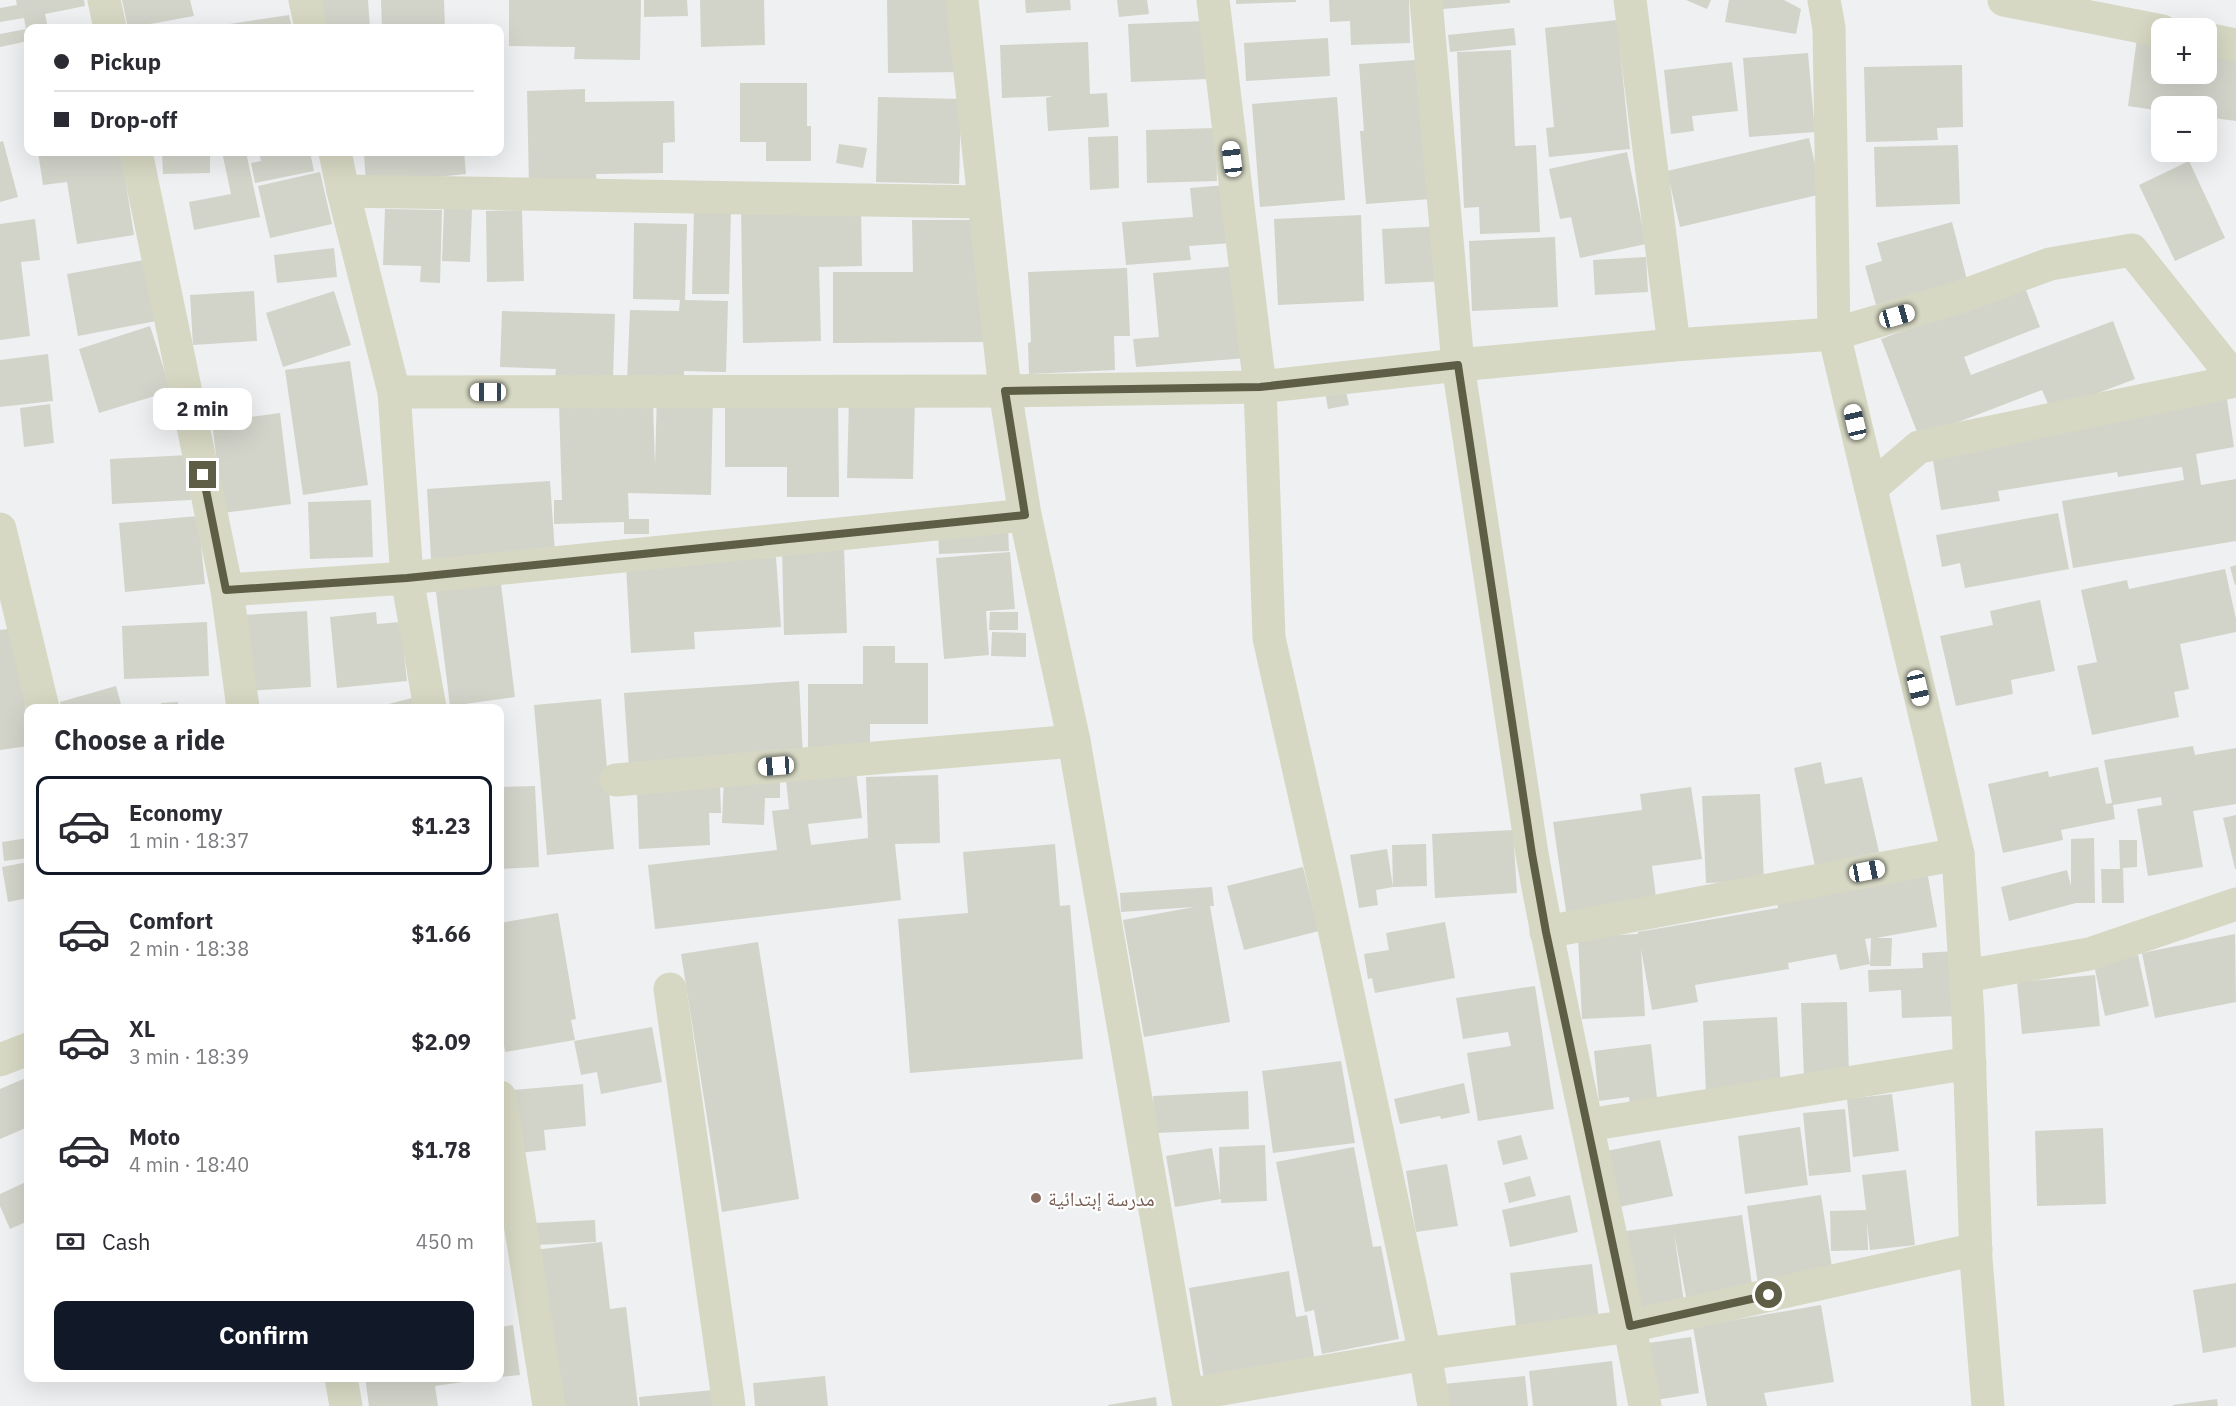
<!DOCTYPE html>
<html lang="en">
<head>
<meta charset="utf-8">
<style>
  :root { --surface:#fff; --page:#f7f7f7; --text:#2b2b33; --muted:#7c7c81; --line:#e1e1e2; --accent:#111827 }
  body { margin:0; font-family:"IBM Plex Sans","Noto Naskh Arabic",sans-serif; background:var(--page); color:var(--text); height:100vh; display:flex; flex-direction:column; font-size:22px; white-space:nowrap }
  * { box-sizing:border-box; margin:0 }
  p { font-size:20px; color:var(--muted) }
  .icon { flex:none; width:33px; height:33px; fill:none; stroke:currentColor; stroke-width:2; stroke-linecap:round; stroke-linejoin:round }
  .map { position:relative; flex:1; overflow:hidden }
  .sheet { position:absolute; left:24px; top:704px; width:480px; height:678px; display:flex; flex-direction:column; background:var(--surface); border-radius:12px; box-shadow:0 6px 24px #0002 }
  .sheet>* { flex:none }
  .guide { position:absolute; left:24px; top:24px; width:480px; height:132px; border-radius:12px; box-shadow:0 6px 24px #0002; display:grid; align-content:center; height:132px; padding:0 30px; background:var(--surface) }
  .controls { position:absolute; left:2151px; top:18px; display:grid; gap:12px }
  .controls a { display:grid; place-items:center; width:66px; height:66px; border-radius:12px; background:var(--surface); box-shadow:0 6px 24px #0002; font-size:30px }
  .end { position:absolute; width:27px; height:27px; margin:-14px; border:8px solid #5d5e45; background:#fff; box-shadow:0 0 0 3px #fff }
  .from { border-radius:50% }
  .bubble { position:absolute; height:42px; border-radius:12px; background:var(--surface); box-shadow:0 6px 24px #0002; font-size:20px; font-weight:700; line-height:42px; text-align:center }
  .car { position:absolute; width:18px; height:36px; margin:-18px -9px; border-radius:8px; box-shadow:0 0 4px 2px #0007; background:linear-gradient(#fff 24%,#345 0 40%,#fff 0 76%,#345 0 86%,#fff 0) }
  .guide b { display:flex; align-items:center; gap:21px; height:57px; font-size:22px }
  .guide b+b { border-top:2px solid var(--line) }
  .guide i { width:15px; height:15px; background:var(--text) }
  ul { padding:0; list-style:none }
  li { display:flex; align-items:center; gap:18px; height:99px; margin:0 12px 9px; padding:0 18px; border:3px solid transparent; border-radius:12px }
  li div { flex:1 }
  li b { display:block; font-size:22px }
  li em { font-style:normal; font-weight:700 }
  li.selected { border-color:var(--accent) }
  li>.icon { width:54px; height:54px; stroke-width:1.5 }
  h2 { padding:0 30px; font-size:27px; line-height:72px }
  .pay { display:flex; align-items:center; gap:15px; height:66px; padding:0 30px; font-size:22px }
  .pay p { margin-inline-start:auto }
  .button { display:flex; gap:12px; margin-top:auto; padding:12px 30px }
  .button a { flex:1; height:69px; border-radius:12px; background:var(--accent); color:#fff; font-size:24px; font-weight:700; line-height:69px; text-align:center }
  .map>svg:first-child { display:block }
  .building { fill:#d2d4ca }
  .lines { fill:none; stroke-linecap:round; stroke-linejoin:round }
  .street { stroke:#d6d8c3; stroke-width:33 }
  .route { stroke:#5d5e45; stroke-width:8 }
  .education-dot { fill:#8d6e63; stroke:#fff; stroke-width:2 }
  .labels { text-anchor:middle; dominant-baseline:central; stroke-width:4.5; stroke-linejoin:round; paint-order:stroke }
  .education-label { font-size:20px; fill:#785e54; stroke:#fff; text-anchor:start }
</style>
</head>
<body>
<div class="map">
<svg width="2236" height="1406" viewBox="0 0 2236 1406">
  <rect width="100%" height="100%" fill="#eef0f2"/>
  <!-- building -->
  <g class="building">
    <polygon points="16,0 84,0 85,6 45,14 48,28 28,28 28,41 0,47 0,34 26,29 24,18 0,22 0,8 17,5"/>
    <polygon points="122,0 190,0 194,16 128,28"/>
    <polygon points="321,0 368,0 370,28 322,28"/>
    <polygon points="381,0 444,0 445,28 382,28"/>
    <polygon points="509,0 641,0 640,60 574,59 575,47 509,46"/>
    <polygon points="644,0 687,0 688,16 644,17"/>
    <polygon points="700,0 764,0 765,45 701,47"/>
    <polygon points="887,0 959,0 961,72 888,73"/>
    <polygon points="1025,0 1070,0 1071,10 1026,13"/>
    <polygon points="1117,0 1147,0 1149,14 1119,17"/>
    <polygon points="1236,0 1296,0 1296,2 1236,4"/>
    <polygon points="1329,0 1409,0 1410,43 1351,45 1350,21 1330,22"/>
    <polygon points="1442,0 1510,0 1510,3 1443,9"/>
    <polygon points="1686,0 1711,0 1707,9"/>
    <polygon points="1729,0 1784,0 1801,9 1796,34 1725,22"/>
    <polygon points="289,15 292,28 224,28 223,25"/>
    <polygon points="1617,20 1630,149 1549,157 1546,128 1554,127 1545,28"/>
    <polygon points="1206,21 1208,79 1131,82 1128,24"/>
    <polygon points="2139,23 2162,28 2162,74 2206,74 2206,32 2236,36 2236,121 2206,117 2206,106 2162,106 2162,111 2128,106"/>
    <polygon points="1514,28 1516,45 1450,52 1448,35"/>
    <polygon points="1328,38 1330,76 1246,81 1244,43"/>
    <polygon points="1088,42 1090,94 1107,93 1109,127 1048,131 1046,98 1053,96 1002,98 1000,45"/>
    <polygon points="1511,50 1515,146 1536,145 1540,232 1480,234 1479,207 1464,208 1457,52"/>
    <polygon points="1808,53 1815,132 1749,137 1743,58"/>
    <polygon points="1429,59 1443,198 1366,204 1360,131 1364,131 1359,64"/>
    <polygon points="1732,62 1738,111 1692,116 1694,131 1671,134 1664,70"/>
    <polygon points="1962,65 1963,127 1937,128 1938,140 1866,142 1864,67"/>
    <polygon points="740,83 807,83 807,126 811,126 811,161 766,161 766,142 740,142"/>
    <polygon points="585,89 585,102 674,101 675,142 663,143 663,173 596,174 597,186 529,187 527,91"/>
    <polygon points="878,97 961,99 959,184 876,182"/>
    <polygon points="1337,97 1345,200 1260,207 1252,104"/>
    <polygon points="1216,128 1217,181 1147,183 1146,130"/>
    <polygon points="1118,136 1119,188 1090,190 1088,137"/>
    <polygon points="1809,138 1822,194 1680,227 1667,171"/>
    <polygon points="3,141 18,197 0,202 0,142"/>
    <polygon points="839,144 867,148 863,168 836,163"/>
    <polygon points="1958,145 1960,204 1876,207 1874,147"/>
    <polygon points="38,152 121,152 134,235 77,244 67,182 43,185"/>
    <polygon points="162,152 210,152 210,173 163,174"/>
    <polygon points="222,152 246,152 260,217 194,230 189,202 231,194"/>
    <polygon points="259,152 310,152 314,171 255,183 251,163 261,161"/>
    <polygon points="343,152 464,152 466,174 366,184 364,154 344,156"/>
    <polygon points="1627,152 1646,244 1580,258 1571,217 1560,219 1549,169"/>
    <polygon points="2189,161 2225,238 2175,261 2139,185"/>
    <polygon points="320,172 332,224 270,238 258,186"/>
    <polygon points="1227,185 1232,243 1189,246 1191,260 1126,265 1122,222 1193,217 1190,188"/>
    <polygon points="861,205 862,266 819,267 821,341 743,343 741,207"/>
    <polygon points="385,209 442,210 440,283 420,282 421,266 383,265"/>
    <polygon points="444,209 472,209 470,262 442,261"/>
    <polygon points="694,209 731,210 729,294 692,294"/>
    <polygon points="522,210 524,281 487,282 486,211"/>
    <polygon points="1361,215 1364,301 1278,305 1274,219"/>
    <polygon points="35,219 40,260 21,262 30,336 0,340 0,224"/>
    <polygon points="912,220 982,220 983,342 833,343 833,272 913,272"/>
    <polygon points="1952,222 1967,280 1876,305 1865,266 1882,261 1877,243"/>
    <polygon points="634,223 687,224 685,300 728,301 726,372 684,371 684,383 627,381 630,310 679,311 680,300 633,299"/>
    <polygon points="1445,226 1448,281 1385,284 1382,229"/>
    <polygon points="1555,237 1558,307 1472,311 1469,241"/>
    <polygon points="334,248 337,277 277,283 274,255"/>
    <polygon points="1646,257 1648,292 1595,295 1593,260"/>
    <polygon points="144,260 156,321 78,336 67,274"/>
    <polygon points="1238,266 1246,358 1136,367 1133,339 1159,337 1153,273"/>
    <polygon points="1127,268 1130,336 1114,336 1115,370 1029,374 1028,343 1031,342 1028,272"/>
    <polygon points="2024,285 2040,327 1964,357 1971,375 2113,321 2135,379 2051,411 2042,390 1919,437 1881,339"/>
    <polygon points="254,291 257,341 193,345 190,295"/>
    <polygon points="334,291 351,345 283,367 266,313"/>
    <polygon points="502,311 615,314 613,379 555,377 556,369 500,367"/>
    <polygon points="150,326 171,391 99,413 79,349"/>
    <polygon points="48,354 53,401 0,407 0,360"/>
    <polygon points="350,361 368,485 303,495 285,370"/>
    <polygon points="1345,387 1349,405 1328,409 1325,391"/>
    <polygon points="657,392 713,394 711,495 628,493 629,519 649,519 649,534 624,534 624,522 554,524 554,500 562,500 559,405 653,403 655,466"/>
    <polygon points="725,394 838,394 839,497 787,497 787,467 725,467"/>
    <polygon points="849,397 915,399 913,479 847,478"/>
    <polygon points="2227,399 2234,447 2196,454 2201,485 2236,479 2236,541 2073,568 2062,501 2184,480 2182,467 2118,477 2117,472 1998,491 2000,501 1941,510 1931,448"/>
    <polygon points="50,404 54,443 24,447 20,408"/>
    <polygon points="280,413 291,504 223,513 212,422"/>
    <polygon points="189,455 191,500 112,504 110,459"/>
    <polygon points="550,481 555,552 431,559 427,489"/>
    <polygon points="371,500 373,557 310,559 308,502"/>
    <polygon points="2058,513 2069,569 1965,588 1960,563 1942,567 1936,535"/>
    <polygon points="198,516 205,584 125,592 119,523"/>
    <polygon points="1008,527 1009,551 939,554 938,531"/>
    <polygon points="844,548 847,633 784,635 782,549"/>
    <polygon points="1010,552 1015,609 986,611 989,655 944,659 936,558"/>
    <polygon points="776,557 781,627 694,632 695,649 631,653 626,566"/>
    <polygon points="2236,565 2236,585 2235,585 2230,567"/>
    <polygon points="2225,569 2236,619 2236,632 2180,644 2189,689 2174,692 2179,717 2092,735 2077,666 2097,662 2081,590 2127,580 2129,589"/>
    <polygon points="500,576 515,697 450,706 435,584"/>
    <polygon points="2040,600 2055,671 2011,680 2013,694 1956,706 1940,636 1993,625 1990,611"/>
    <polygon points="307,611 311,687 247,691 242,615"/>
    <polygon points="376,612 377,624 400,622 407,681 337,688 330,617"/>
    <polygon points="990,612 1018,612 1018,630 989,630"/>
    <polygon points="207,622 209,676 124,679 122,626"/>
    <polygon points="15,628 28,726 28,746 0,750 0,630"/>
    <polygon points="992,632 1026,633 1026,657 991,656"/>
    <polygon points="863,646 895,646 895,663 928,663 928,724 870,724 870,755 808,755 808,684 863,684"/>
    <polygon points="799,681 803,756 629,767 624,693"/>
    <polygon points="116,686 122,708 61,708 60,702"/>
    <polygon points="416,697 419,708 377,708 377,707"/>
    <polygon points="601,699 614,849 547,855 534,705"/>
    <polygon points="178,702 178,708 161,708 161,703"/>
    <polygon points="2193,746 2195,755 2236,748 2236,804 2193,811 2203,867 2148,876 2137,809 2162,805 2161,797 2113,805 2115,819 2061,830 2063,840 2003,853 1988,784 2048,771 2049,777 2098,767 2106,804 2112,803 2104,760"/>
    <polygon points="1821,762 1825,784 1862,777 1879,852 1815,866 1794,768"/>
    <polygon points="856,771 862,818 808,824 811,845 868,838 866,777 938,775 940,843 895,844 901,900 655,929 648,865 777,850 772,811 789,809 786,780"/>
    <polygon points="724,776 780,779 780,798 765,798 764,825 722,823"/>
    <polygon points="535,786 539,867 500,869 500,787"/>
    <polygon points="720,787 721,813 709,813 710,845 639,849 637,791"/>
    <polygon points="1691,787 1702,859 1652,866 1657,905 1567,918 1553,822 1642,810 1640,794"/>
    <polygon points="1760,794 1764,881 1706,883 1702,796"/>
    <polygon points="2236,815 2236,869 2235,869 2223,818"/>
    <polygon points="1513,830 1517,893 1435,898 1432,834"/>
    <polygon points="28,838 28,858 4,861 2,842"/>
    <polygon points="2094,838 2095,903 2076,903 2009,921 2001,887 2067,870 2071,886 2071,839"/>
    <polygon points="2119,840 2137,840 2137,867 2123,868 2124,903 2102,903 2101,869 2120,869"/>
    <polygon points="1055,844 1060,906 1070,905 1083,1059 910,1073 898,919 968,913 963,852"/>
    <polygon points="1426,844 1427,886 1393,887 1376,890 1378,905 1359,908 1350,855 1387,849 1393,887 1392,845"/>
    <polygon points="28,862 28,898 8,902 2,867"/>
    <polygon points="1303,867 1319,931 1244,950 1227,886"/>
    <polygon points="1927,871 1937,927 1876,938 1892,938 1891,966 1870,966 1871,938 1865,939 1870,964 1840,970 1836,954 1788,963 1789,969 1695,985 1698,1002 1652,1010 1641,949 1645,1016 1582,1019 1578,937 1638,934 1638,932 1778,908 1776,897"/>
    <polygon points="1212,887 1214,906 1210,906 1230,1022 1144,1037 1123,920 1194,907 1121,912 1120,893"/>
    <polygon points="558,913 576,1019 571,1020 575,1040 505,1052 500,1019 500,923"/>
    <polygon points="1445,922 1455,978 1375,993 1372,978 1368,979 1364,954 1389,950 1386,933"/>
    <polygon points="2235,934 2236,1002 2155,1018 2142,953"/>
    <polygon points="758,942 799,1199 722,1212 681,954"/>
    <polygon points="1956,951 1959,1016 1902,1018 1901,990 1869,992 1868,970 1923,968 1922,953"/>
    <polygon points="2138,955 2149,1006 2105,1016 2094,965"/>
    <polygon points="2095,975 2100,1026 2022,1034 2017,982"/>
    <polygon points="1535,986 1554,1109 1478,1121 1467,1053 1511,1046 1508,1032 1463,1039 1456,998"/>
    <polygon points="1847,1002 1849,1076 1804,1077 1801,1003"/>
    <polygon points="1777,1017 1781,1090 1706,1094 1703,1021"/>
    <polygon points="652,1027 662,1082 601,1094 597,1072 581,1075 574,1041"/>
    <polygon points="1651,1044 1658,1107 1631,1111 1629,1097 1599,1101 1594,1051"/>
    <polygon points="1341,1061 1355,1143 1273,1153 1262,1071"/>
    <polygon points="28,1077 28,1127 0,1139 0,1089"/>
    <polygon points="1464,1083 1470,1113 1441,1119 1440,1116 1400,1124 1394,1099"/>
    <polygon points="583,1084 586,1126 544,1130 546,1150 519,1153 513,1090"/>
    <polygon points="1248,1091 1249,1129 1155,1133 1153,1096"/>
    <polygon points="1892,1094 1899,1151 1853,1157 1847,1099"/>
    <polygon points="1845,1109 1851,1172 1809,1176 1803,1113"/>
    <polygon points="1800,1127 1808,1185 1745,1194 1738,1136"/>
    <polygon points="2103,1128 2106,1204 2037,1206 2035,1131"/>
    <polygon points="1521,1135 1528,1159 1503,1165 1497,1141"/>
    <polygon points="1660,1140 1673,1196 1614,1208 1602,1152"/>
    <polygon points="1265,1145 1267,1201 1221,1203 1221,1199 1175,1207 1166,1156 1212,1148 1220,1195 1219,1147"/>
    <polygon points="1354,1147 1373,1247 1381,1246 1399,1339 1322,1354 1314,1310 1305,1312 1276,1162"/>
    <polygon points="1447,1164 1458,1226 1416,1232 1406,1171"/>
    <polygon points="1906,1170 1915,1245 1870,1250 1867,1222 1868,1250 1831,1251 1830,1211 1866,1210 1862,1175"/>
    <polygon points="1530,1176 1536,1196 1509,1203 1504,1183"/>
    <polygon points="28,1181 28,1221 10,1229 0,1206 0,1194"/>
    <polygon points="1570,1195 1578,1232 1510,1247 1502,1210"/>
    <polygon points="1821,1195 1833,1274 1758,1285 1747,1206"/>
    <polygon points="1742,1215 1753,1292 1687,1302 1674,1233 1685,1309 1631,1317 1619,1232"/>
    <polygon points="595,1220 596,1242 536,1245 535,1223"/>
    <polygon points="602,1242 610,1309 626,1307 638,1406 554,1406 534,1250"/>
    <polygon points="1592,1264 1600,1327 1517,1336 1510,1273"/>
    <polygon points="1289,1271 1296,1317 1307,1315 1318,1379 1207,1397 1189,1288"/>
    <polygon points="2236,1283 2236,1347 2203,1353 2193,1290"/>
    <polygon points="1821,1305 1834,1382 1764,1393 1767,1406 1707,1406 1693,1327"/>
    <polygon points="513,1325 520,1375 500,1377 500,1327"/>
    <polygon points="1691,1337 1699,1393 1656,1400 1648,1343"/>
    <polygon points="1612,1361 1617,1406 1533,1406 1529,1371"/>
    <polygon points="825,1376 828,1406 755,1406 753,1383"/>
    <polygon points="1525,1376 1528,1406 1445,1406 1443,1384"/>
    <polygon points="365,1377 491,1377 491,1378 435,1386 438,1406 369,1406"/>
    <polygon points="713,1390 715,1406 640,1406 639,1397"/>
    <polygon points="1156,1397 1157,1406 1108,1406 1108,1405"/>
    <polygon points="2217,1399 2218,1406 2173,1406 2173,1405"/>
  </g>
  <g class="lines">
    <!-- street -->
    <g class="street">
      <polyline points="104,0 110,28"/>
      <polyline points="305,0 311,28"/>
      <polyline points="962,0 1005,391 1025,515 1074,741 1189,1406"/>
      <polyline points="1213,0 1260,387 1269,638 1325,886 1425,1354 1434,1406"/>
      <path d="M1426 0 1458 365 1532 854C1565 1039 1611 1221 1645 1406"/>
      <polyline points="1824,0 1829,28 1834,334 1958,854 1968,1017 1976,1259 1988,1406"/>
      <polyline points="2004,0 2162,31"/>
      <polyline points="2206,39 2236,45"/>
      <polyline points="136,152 227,590 243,708"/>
      <polyline points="335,152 343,191 394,392 407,578 430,708"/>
      <polyline points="343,191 984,202"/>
      <polyline points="1674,345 1834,334 1960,297 2050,264 2132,250 2236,380"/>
      <polyline points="394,392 1005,391 1260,387 1458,365 1674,345 1630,0"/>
      <polyline points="1871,488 1919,447 2236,381"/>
      <polyline points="0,529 43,708"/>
      <polyline points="227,590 407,578 1025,515"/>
      <polyline points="616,780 1074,741"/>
      <polyline points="1546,932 1958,854"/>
      <polyline points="1966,976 2089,954 2236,904"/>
      <polyline points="670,989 729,1406"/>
      <polyline points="0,1060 28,1049"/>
      <polyline points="500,1097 549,1406"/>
      <polyline points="1588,1125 1970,1063"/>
      <polyline points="341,1377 346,1406"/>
      <polyline points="1187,1395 1425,1354 1631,1326 1976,1249"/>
    </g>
  </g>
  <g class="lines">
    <!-- route -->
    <polyline class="route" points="203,475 226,590 407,578 1025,515 1005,391 1260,387 1458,365 1532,854 1546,932 1630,1326 1769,1295"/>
  </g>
  <!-- markers -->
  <circle class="education-dot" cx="1036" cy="1198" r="6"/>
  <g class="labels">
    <!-- education labels -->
    <g class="education-label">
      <text x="1048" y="1198">مدرسة إبتدائية</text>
    </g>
  </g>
</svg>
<div class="controls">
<a>+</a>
<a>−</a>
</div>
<i class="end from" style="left:1769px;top:1295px"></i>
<i class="end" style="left:203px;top:475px"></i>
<div class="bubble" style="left:153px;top:388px;width:99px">2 min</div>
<i class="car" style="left:1232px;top:159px;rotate:353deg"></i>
<i class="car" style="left:1897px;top:316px;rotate:74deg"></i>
<i class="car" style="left:488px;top:392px;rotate:270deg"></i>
<i class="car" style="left:1855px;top:422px;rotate:347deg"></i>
<i class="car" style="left:1918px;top:688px;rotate:167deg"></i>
<i class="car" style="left:776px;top:766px;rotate:266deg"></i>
<i class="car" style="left:1867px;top:871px;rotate:79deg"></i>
<div class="guide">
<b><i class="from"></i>Pickup</b>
<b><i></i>Drop-off</b>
</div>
<section class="sheet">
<h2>Choose a ride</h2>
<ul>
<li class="selected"><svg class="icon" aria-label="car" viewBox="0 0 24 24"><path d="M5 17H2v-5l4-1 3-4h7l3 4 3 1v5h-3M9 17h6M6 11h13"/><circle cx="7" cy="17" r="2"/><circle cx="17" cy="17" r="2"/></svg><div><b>Economy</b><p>1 min · 18:37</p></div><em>$1.23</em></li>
<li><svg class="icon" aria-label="car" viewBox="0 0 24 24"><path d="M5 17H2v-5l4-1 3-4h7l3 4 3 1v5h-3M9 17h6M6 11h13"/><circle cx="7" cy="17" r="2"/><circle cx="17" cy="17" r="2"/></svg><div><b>Comfort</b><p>2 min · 18:38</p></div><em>$1.66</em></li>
<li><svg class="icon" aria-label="car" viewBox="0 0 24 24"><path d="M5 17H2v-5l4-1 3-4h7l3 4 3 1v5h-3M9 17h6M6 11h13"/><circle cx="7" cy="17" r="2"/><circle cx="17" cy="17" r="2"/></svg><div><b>XL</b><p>3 min · 18:39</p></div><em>$2.09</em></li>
<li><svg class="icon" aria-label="car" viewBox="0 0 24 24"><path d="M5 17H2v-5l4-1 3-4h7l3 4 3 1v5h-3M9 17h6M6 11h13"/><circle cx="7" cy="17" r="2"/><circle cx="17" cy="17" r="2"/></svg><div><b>Moto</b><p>4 min · 18:40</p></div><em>$1.78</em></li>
</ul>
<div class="pay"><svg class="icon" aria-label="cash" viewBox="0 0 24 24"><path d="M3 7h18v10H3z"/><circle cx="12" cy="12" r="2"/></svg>Cash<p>450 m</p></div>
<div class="button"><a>Confirm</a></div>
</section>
</div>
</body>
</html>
